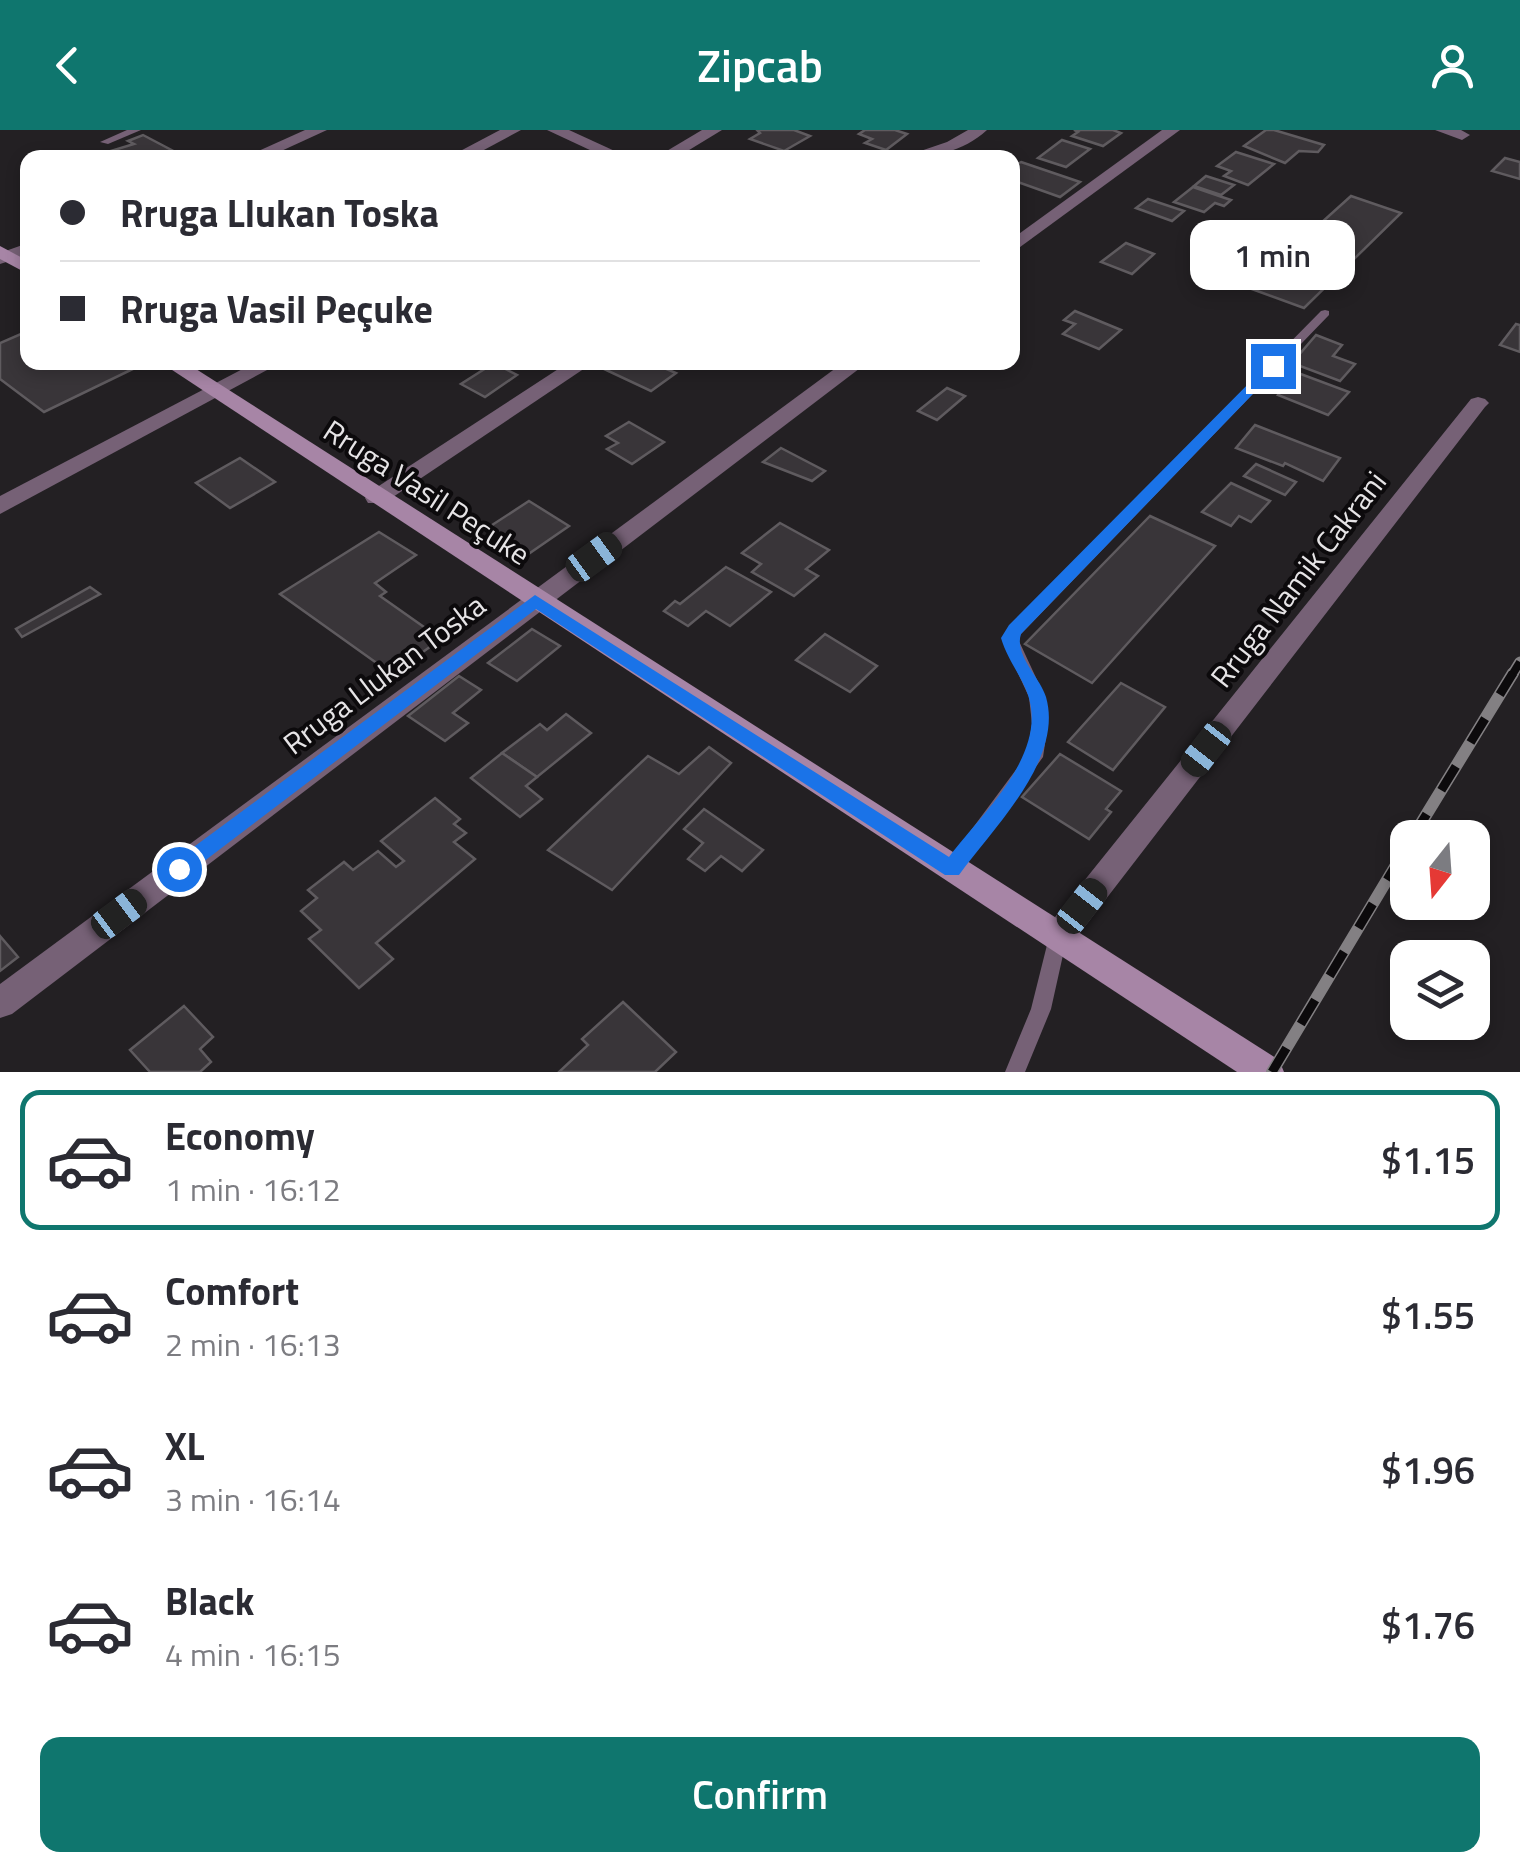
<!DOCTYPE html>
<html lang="en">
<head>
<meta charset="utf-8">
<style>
  :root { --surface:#fff; --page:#f2f2f3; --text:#2b2b33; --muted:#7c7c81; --line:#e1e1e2; --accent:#0f766e }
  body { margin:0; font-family:"Titillium Web",sans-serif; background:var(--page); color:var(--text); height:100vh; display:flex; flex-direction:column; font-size:38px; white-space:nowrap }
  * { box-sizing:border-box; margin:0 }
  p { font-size:32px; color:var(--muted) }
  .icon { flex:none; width:55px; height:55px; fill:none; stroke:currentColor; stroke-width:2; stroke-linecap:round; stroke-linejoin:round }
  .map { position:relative; height:942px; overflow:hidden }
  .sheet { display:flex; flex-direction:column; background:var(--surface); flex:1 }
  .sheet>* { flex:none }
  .top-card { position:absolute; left:20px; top:20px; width:1000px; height:220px; border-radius:20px; box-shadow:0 5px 15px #0003; display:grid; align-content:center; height:220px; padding:0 40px; background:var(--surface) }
  .needle { width:65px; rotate:197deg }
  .fabs { position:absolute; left:1390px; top:690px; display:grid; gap:20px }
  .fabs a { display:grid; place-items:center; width:100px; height:100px; border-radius:20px; background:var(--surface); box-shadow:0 5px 15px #0003; font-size:50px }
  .end { position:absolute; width:45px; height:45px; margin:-22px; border:12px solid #1a73e8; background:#fff; box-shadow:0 0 0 5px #fff }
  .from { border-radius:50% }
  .bubble { position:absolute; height:70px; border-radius:20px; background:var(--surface); box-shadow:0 5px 15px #0003; font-size:32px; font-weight:600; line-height:70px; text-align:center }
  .car { position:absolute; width:30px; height:60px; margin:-30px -15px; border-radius:12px; box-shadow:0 0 8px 2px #0007; background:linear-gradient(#222 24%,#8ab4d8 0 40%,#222 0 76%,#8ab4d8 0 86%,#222 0) }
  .top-card b { display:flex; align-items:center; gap:35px; height:95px; font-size:38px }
  .top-card b+b { border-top:2px solid var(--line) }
  .top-card i { width:25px; height:25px; background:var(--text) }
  ul { padding:18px 0 0; list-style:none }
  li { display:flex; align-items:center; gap:30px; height:140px; margin:0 20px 15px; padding:0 20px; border:5px solid transparent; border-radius:20px }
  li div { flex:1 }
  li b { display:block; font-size:38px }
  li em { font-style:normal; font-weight:600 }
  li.active { border-color:var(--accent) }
  li>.icon { width:90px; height:90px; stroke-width:1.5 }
  .cta { display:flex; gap:20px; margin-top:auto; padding:20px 40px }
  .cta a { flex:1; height:115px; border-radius:20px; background:var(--accent); color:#fff; font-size:40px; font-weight:600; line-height:115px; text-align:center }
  header { display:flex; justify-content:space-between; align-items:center; height:130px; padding:0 40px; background:var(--accent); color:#fff; font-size:45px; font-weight:600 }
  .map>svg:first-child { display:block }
  .building { fill:#393539; stroke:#5f5b5f; stroke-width:2.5 }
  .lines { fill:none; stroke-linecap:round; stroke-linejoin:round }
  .lane { fill:#766176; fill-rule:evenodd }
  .street { fill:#766176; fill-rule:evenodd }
  .secondary { fill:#a785a6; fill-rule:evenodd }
  .rail-far1-casing { stroke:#838083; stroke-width:11 }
  .rail-casing { stroke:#838083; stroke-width:12 }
  .rail-far1 { stroke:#0c0a0c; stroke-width:8; stroke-dasharray:21; stroke-linecap:butt }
  .rail { stroke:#0c0a0c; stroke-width:9; stroke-dasharray:28; stroke-linecap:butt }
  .route { fill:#1a73e8 }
  .labels { text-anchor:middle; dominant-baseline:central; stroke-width:8; stroke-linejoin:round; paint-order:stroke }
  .street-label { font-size:30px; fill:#e6e4e6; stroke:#0c0a0c }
</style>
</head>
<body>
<header><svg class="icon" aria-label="back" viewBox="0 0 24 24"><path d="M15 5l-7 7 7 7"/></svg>Zipcab<svg class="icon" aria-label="person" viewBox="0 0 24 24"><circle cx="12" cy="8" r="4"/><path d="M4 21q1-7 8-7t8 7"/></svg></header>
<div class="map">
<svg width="1520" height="942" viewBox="0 0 1520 942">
  <rect width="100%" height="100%" fill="#232023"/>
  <!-- building -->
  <g class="building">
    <polygon points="794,0 810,6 784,21 750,9 760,3 757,0"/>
    <polygon points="865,0 895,0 907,4 886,20 865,13 872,9 859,4"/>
    <polygon points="1074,0 1113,0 1121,3 1103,16 1072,6 1078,2"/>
    <polygon points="1266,0 1274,0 1324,15 1318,22 1299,21 1285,33 1244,16"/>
    <polygon points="143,5 183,26 196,28 101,24 134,14 128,11"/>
    <polygon points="1062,10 1090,19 1066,37 1038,28"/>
    <polygon points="1236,22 1274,34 1248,55 1224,46 1231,41 1217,36"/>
    <polygon points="1505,28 1520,32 1520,49 1492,41"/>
    <polygon points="1021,32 1080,52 1060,67 1012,50 1012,37"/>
    <polygon points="1206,46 1234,55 1221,65 1194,56"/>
    <polygon points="1193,57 1222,67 1231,70 1224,76 1215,73 1204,82 1174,72"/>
    <polygon points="1351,66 1401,83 1304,178 1249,158"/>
    <polygon points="1148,69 1184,81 1172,91 1136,78"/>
    <polygon points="1126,113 1154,124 1132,144 1101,132"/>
    <polygon points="1075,181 1121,200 1099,219 1063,204 1075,194 1064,190"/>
    <polygon points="1516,194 1520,195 1520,222 1500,215"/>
    <polygon points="28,201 28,232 133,232 139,236 44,282 0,249 0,213"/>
    <polygon points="1316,205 1342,215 1333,226 1355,234 1340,251 1292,233"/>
    <polygon points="614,232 650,232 676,243 651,261 604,239"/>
    <polygon points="494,233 517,245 485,267 461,254"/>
    <polygon points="1298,243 1349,262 1328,285 1278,265"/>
    <polygon points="947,258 965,266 937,290 918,281"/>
    <polygon points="629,292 664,312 632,334 607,319 618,313 606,306"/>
    <polygon points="1255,295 1340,328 1323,351 1285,333 1283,336 1236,318"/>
    <polygon points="781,318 825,341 812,351 763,332"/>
    <polygon points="240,328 275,352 230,378 196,353"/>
    <polygon points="1256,334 1296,352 1285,365 1244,346"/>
    <polygon points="1231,353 1270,371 1251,392 1239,386 1231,396 1202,382"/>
    <polygon points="529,371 569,396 527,425 486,399"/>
    <polygon points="1150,386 1215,416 1092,553 1025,514"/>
    <polygon points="780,393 829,420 806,439 818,446 794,466 752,442 761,434 742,423"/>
    <polygon points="379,402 416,425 375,453 386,462 380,466 441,509 392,544 280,464"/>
    <polygon points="726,437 771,462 730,496 706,481 688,496 664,481 675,471 680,474"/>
    <polygon points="90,457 100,464 22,507 16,499"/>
    <polygon points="532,499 560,516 517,551 488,533"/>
    <polygon points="825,504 877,536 850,562 796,530"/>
    <polygon points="459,546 481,560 453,583 468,593 445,611 408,586"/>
    <polygon points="1121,553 1165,577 1113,640 1068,612"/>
    <polygon points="566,584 591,603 537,647 502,623 540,594 547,600"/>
    <polygon points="709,617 731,633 612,760 548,720 648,626 679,644"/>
    <polygon points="502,623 537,647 526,656 542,669 520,687 471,648"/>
    <polygon points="1060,624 1121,661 1106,679 1111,682 1089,709 1022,667"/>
    <polygon points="435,668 460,689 454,694 466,703 454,712 475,729 376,813 393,829 359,858 309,809 321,800 301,781 317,768 308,760 344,732 353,740 378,721 396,737 404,731 381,711"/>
    <polygon points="704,679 763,720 742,741 721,726 705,741 688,729 703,713 684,699"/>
    <polygon points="0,806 18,827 0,841"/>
    <polygon points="623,872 676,922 655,942 559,942 588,915 582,909"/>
    <polygon points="184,876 213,907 200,919 211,932 200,942 150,942 130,920"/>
  </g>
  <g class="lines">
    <!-- lane -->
    <g class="lane">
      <polygon points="127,0 141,0 108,14 100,12"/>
      <polygon points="1325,180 1329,181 1329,185 1021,504 1018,509 1045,567 1048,594 1043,627 958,744 952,747 946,744 943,739 946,734 1027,625 1032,594 1029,567 1002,509 1010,496 1321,181"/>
      <polygon points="1058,799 1065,801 1067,807 1051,879 1025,942 1005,942 1031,879 1049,807 1051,801"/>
    </g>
    <!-- street -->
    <g class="street">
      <polygon points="305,0 327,0 266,28 243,28"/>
      <polygon points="500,0 521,0 469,28 447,28"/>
      <polygon points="547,0 569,0 630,28 607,28"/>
      <polygon points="702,0 722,0 676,28 655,28"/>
      <path d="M968 0H987C963 22 932 28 900 28L947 12Z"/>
      <polygon points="1162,0 1180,0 1012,123 1012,109"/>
      <polygon points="1435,0 1461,0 1470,5 1462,10"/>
      <polygon points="28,113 28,125 0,134 0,123"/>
      <polygon points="256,232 282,232 0,384 0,366"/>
      <polygon points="569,232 594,232 384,373 368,373 365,368 368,363"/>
      <polygon points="844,232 868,232 12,884 0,888 0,854"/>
      <polygon points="1478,267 1485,269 1489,273 1485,277 1069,817 1058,821 1047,817 1042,807 1047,797 1471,269"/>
    </g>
    <!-- secondary -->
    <g class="secondary">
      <polygon points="0,116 28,131 28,144 0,129"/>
      <polygon points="160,232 185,232 1279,930 1284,942 1237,942"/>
    </g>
    <!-- rail-far1 casing -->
    <g class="rail-far1-casing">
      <polyline id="rail-far1" points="1512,545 1520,532"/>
    </g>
    <!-- rail casing -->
    <g class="rail-casing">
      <g id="rail">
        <polyline points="1412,708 1513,543"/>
        <polyline points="1272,942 1408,715"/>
      </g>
    </g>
    <!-- rail-far1 -->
    <use href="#rail-far1" class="rail-far1"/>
    <!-- rail -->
    <use href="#rail" class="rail"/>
  </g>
  <!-- route -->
  <path class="route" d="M1269 233 1280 236 1021 504C1014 525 1040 547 1046 567 1064 630 993 698 959 745H945L536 479 186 745 179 748 169 739 172 733 535 465 949 727C982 683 1048 625 1028 565 1021 545 1007 529 1001 508L1009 495Z"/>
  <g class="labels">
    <!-- street labels -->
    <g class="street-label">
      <text transform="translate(427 362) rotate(33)">Rruga Vasil Peçuke</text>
      <text transform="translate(1298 449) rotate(-52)">Rruga Namik Cakrani</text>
      <text transform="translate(384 544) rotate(-37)">Rruga Llukan Toska</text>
    </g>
  </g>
</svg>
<div class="fabs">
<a><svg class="needle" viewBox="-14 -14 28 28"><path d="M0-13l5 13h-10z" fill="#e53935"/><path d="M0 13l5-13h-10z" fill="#7c7c81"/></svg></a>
<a><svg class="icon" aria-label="layers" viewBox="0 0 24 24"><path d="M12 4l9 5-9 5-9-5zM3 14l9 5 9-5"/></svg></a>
</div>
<i class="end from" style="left:179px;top:739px"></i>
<i class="end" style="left:1273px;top:236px"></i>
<div class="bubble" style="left:1190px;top:90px;width:165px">1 min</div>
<i class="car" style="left:594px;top:427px;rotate:54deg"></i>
<i class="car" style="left:1206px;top:619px;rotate:218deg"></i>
<i class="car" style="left:1082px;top:776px;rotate:38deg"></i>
<i class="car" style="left:119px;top:784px;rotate:53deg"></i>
<div class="top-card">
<b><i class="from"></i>Rruga Llukan Toska</b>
<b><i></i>Rruga Vasil Peçuke</b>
</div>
</div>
<section class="sheet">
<ul>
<li class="active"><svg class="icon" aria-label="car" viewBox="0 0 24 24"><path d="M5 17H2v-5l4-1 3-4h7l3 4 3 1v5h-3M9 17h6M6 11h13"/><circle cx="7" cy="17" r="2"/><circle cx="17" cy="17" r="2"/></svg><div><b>Economy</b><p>1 min · 16:12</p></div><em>$1.15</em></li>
<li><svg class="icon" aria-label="car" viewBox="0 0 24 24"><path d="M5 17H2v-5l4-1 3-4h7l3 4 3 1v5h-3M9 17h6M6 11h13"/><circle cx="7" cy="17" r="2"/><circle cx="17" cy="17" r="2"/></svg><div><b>Comfort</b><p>2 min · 16:13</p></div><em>$1.55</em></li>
<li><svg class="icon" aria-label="car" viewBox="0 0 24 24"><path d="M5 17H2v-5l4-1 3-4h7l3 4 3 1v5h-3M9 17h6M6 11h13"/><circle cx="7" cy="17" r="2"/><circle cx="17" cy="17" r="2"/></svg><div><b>XL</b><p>3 min · 16:14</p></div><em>$1.96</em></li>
<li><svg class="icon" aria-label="car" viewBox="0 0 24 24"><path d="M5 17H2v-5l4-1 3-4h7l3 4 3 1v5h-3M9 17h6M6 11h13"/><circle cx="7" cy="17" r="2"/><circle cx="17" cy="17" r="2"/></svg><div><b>Black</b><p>4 min · 16:15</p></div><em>$1.76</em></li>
</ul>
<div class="cta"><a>Confirm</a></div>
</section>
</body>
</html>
